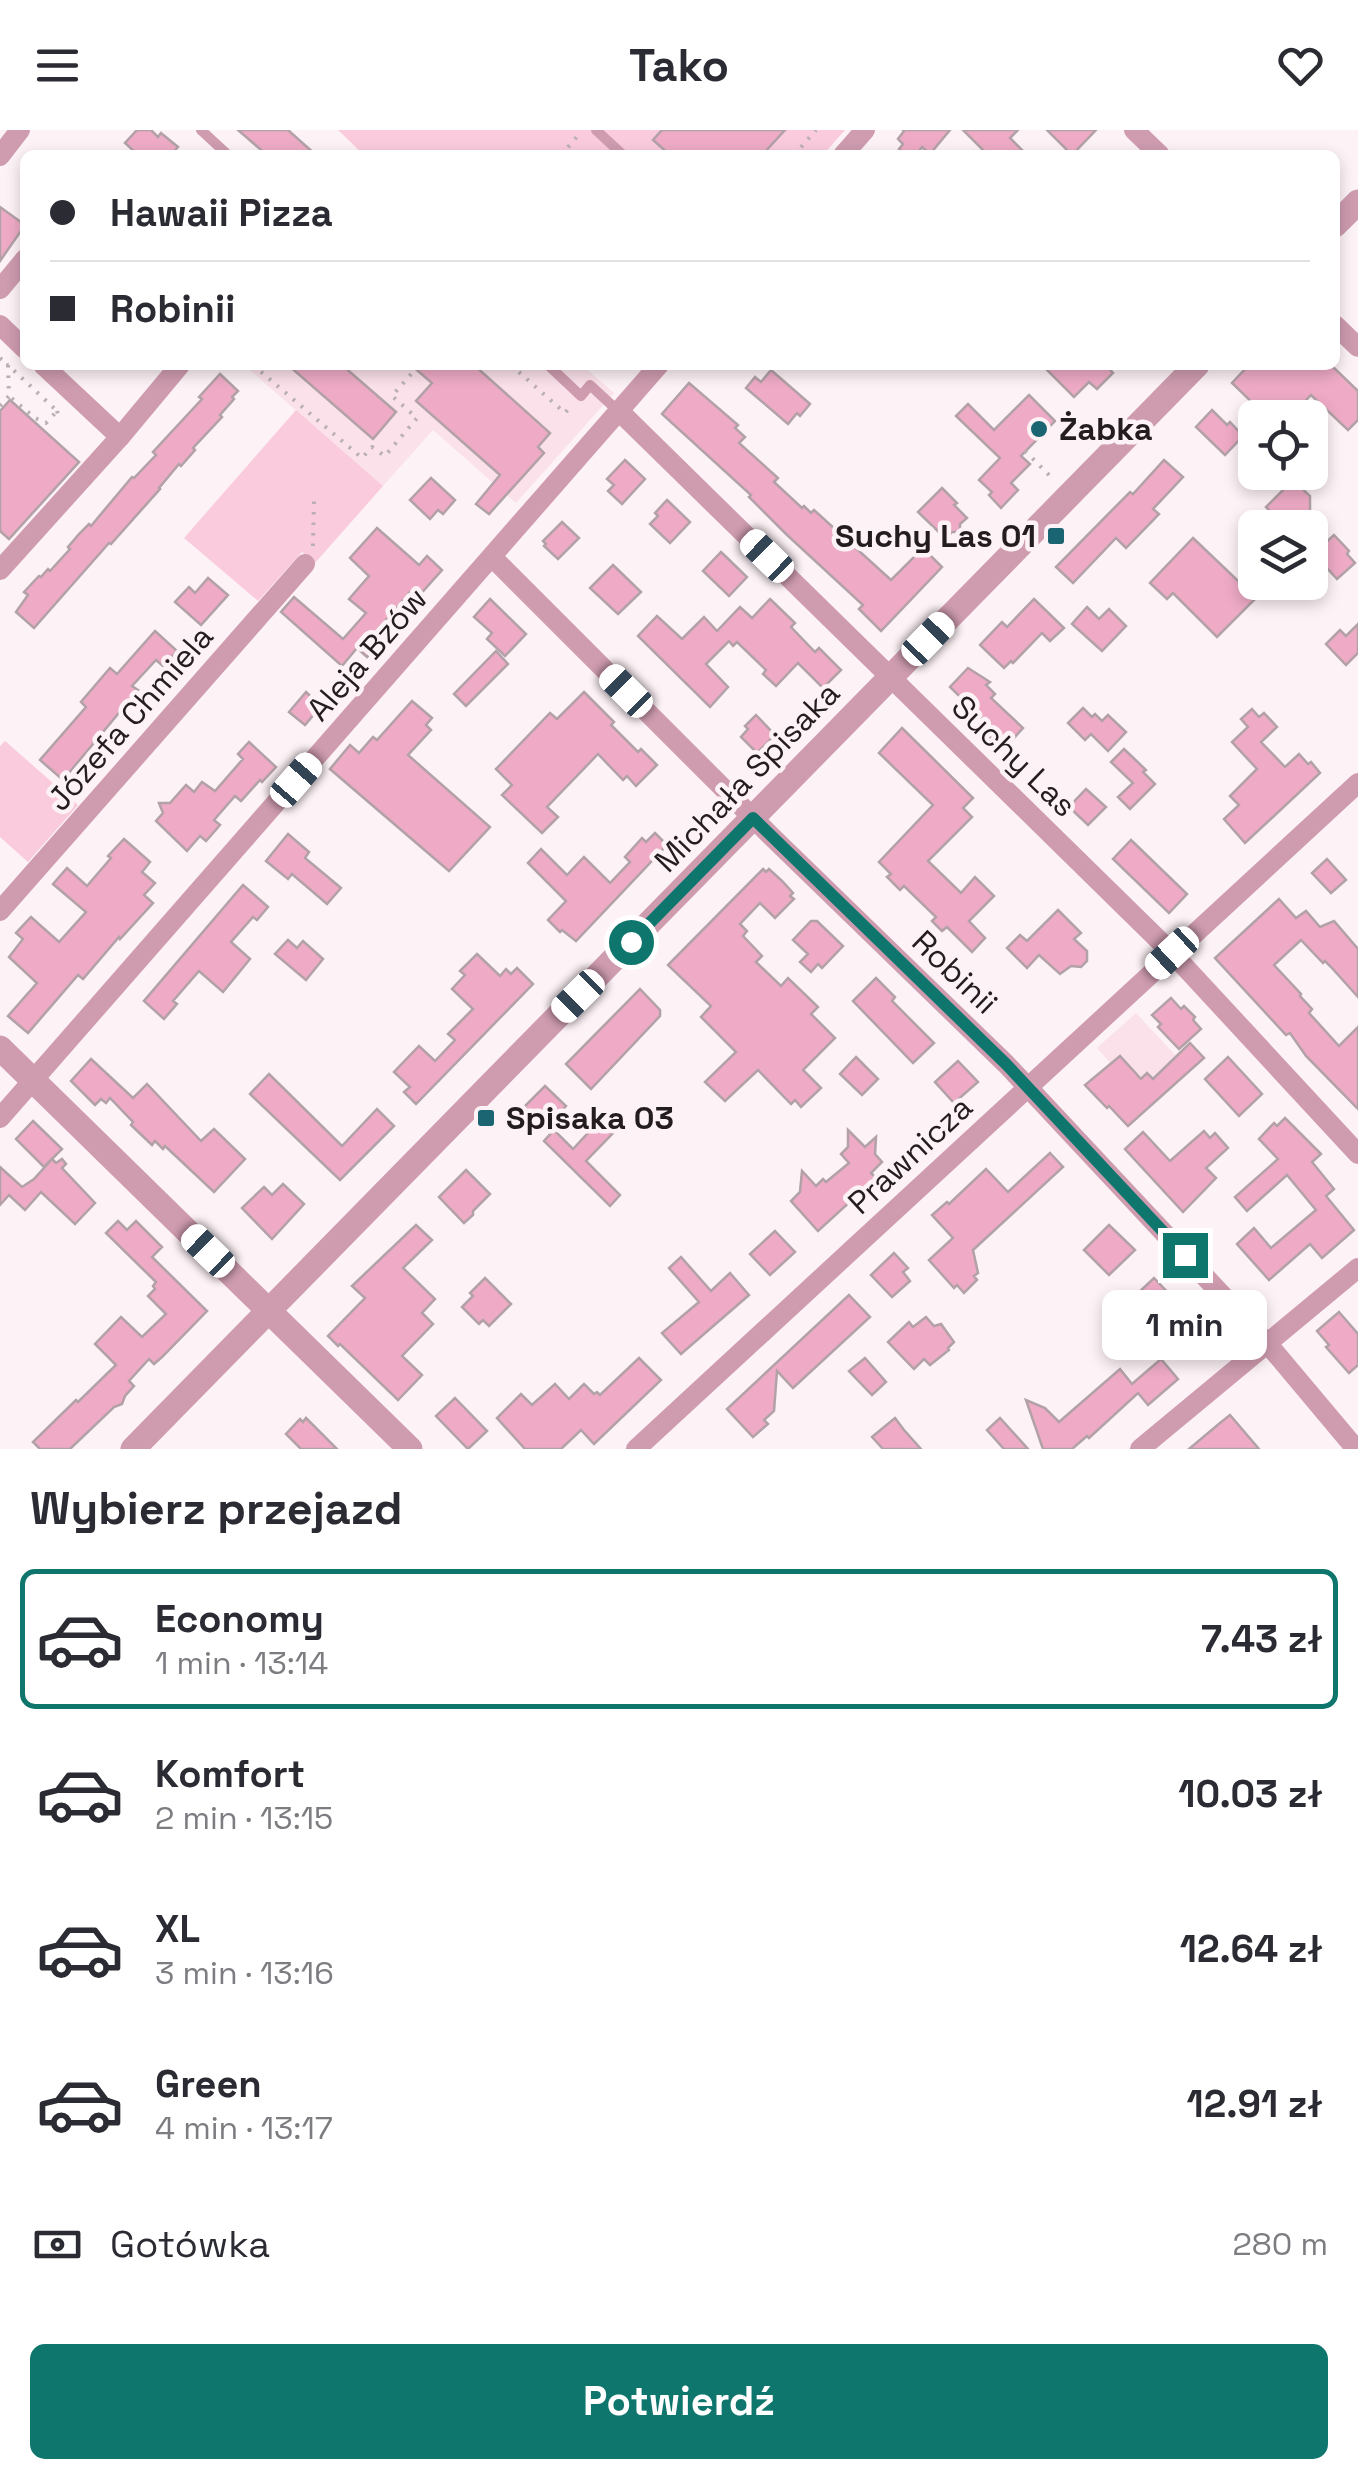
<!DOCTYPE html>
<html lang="pl">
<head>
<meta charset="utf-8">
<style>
  :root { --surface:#fff; --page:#f2f2f3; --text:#2b2b33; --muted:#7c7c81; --line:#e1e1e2; --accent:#0f766e }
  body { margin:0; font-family:"Space Grotesk",sans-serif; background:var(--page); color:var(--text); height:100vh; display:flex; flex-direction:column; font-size:38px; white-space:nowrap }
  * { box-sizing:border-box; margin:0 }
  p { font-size:32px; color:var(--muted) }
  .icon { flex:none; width:55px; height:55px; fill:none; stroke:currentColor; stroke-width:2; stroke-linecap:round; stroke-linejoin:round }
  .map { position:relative; height:1319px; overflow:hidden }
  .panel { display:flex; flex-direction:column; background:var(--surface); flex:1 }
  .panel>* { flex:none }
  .guide { position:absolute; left:20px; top:20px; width:1320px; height:220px; border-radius:15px; box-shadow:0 5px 15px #0003; display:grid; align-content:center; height:220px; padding:0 30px; background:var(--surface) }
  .controls { position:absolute; left:1238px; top:270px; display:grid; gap:20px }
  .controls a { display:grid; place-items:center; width:90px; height:90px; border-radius:15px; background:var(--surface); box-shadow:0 5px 15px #0003; font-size:50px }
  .end { position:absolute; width:45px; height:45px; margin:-22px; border:12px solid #0f766e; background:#fff; box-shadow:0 0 0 5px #fff }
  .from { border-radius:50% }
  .bubble { position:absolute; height:70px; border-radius:15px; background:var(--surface); box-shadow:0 5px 15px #0003; font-size:32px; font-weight:800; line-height:70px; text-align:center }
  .car { position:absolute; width:30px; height:60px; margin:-30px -15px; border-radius:12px; box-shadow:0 0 8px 2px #0007; background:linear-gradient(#fff 24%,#345 0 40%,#fff 0 76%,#345 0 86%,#fff 0) }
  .guide b { display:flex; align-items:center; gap:35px; height:95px; font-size:38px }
  .guide b+b { border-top:2px solid var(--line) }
  .guide i { width:25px; height:25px; background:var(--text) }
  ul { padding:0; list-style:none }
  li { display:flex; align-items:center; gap:30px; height:140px; margin:0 20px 15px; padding:0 10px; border:5px solid transparent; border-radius:15px }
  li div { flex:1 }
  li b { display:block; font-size:38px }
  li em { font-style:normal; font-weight:800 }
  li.current { border-color:var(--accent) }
  li>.icon { width:90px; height:90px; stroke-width:1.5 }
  h2 { padding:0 30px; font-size:45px; line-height:120px }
  .pay { display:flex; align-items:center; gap:25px; height:110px; padding:0 30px; font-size:38px }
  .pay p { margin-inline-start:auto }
  .primary-button { display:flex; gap:20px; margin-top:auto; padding:20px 30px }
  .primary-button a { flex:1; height:115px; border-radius:15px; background:var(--accent); color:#fff; font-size:40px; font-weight:800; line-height:115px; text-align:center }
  header { display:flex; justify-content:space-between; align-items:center; height:130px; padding:0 30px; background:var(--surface); font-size:45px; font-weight:800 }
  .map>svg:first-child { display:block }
  .built { fill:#fbe1ea }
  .green { fill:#facbdd }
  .building { fill:#efabc6; stroke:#b2a1a7; stroke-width:2.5 }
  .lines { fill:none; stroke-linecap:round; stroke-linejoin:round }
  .path { stroke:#bab0b4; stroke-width:4; stroke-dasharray:2.5 8; stroke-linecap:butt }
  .service { stroke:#ce9baf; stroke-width:10 }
  .minor { stroke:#ce9baf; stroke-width:20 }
  .tertiary { stroke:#ce9baf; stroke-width:25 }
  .route { stroke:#0f766e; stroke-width:12 }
  .poi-dot { fill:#1b6472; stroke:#fdf2f6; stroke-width:4 }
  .labels { text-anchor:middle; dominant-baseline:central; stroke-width:9; stroke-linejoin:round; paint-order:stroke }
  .poi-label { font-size:32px; font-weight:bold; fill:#241d20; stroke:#fdf2f6; text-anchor:start }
  .street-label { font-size:32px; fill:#241d20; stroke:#fdf2f6 }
</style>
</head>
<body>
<header><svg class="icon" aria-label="menu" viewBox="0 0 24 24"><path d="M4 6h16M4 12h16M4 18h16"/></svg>Tako<svg class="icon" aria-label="heart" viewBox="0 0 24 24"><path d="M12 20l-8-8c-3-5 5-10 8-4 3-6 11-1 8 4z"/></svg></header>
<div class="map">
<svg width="1358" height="1319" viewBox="0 0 1358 1319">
  <rect width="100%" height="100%" fill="#fdf2f6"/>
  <!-- built -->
  <g class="built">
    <polygon points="244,235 582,235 614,263 516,373 433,300 383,356"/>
    <polygon points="1136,883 1190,941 1150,977 1097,918"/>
  </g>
  <!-- green -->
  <g class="green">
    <polygon points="338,0 845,0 823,25 364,25"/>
    <polygon points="296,280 383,356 315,433 302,422 258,471 184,408"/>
    <polygon points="5,611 78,675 28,732 0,707 0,616"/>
  </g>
  <!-- building -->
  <g class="building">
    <polygon points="137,0 151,0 158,7 161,3 178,17 171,25 138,25 125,13"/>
    <polygon points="238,0 288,0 316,25 267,25"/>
    <polygon points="662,0 785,0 762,25 670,25 653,10"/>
    <polygon points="903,0 950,0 930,24 922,17 916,25 906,25 899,19 903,14 898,9 904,1"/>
    <polygon points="963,0 1018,0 1010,8 1027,25 988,25"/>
    <polygon points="1047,0 1096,0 1072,25"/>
    <polygon points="0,77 25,95 0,131"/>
    <polygon points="288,235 342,235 396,282 373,309"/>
    <polygon points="411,235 474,235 550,303 538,317 544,323 489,384 476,374 500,345 416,271 432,253"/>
    <polygon points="1042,235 1106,235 1113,243 1097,259 1089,252 1074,267"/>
    <polygon points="1249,235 1331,235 1358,261 1358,290 1348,300 1311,265 1289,288 1251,288 1259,279 1232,253"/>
    <polygon points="771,240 810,274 800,286 797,283 788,294 746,258 755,247 761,252"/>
    <polygon points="220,244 238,261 232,267 234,269 220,285 222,287 193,318 195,320 181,336 179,334 159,358 160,359 111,414 109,413 34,498 16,482 28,465 24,462 39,446 41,447 48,439 50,441 70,419 68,417 79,404 89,394 91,396 132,347 134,348 156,325 153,322 202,269 199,267"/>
    <polygon points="689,253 738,295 735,298 745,307 739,313 778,348 774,352 802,378 804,376 811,383 814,380 891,450 923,418 942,437 881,501 859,479 863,475 786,404 749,367 751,365 662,284"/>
    <polygon points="1029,265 1055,291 1021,326 1030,334 1011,353 1018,360 1001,378 989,365 992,362 979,350 1000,328 956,286 968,274 994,300"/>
    <polygon points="10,270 79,332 9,409 0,401 0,281"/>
    <polygon points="1212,280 1227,295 1230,292 1243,306 1225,325 1196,297"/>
    <polygon points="625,330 645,349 622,374 608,361 614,355 607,349"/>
    <polygon points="1164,330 1183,347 1153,379 1159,384 1126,418 1116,408 1073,453 1056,437 1130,362 1133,364"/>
    <polygon points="431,348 455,370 443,384 438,380 430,389 410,370"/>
    <polygon points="1293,350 1310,366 1310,383 1305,389 1298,389 1290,398 1285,398 1266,377"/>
    <polygon points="942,358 957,373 954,375 967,388 960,394 960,402 952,402 946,409 918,382"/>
    <polygon points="667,370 690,392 670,413 650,394 658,386 655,383"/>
    <polygon points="562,392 579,408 558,429 544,416 546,414 543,411"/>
    <polygon points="377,398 419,435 427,426 442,440 417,468 410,462 381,496 389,502 367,527 357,518 342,536 281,482 294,467 343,509 366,483 349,469 369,446 350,428"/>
    <polygon points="1334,405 1349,421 1347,424 1355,433 1337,449 1316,426 1324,419 1322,416"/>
    <polygon points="1193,408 1256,468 1217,507 1173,463 1167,469 1150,453"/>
    <polygon points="721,422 747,447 729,466 703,441"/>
    <polygon points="613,435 641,462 618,484 590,458"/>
    <polygon points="208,448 228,465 201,495 175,472 189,457 195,463"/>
    <polygon points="490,469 526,504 505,526 487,509 492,503 474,487"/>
    <polygon points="770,469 795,493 791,497 815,522 819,518 841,540 823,558 798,533 776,556 763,544 766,540 737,512 733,516 729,511 706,534 728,557 710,577 638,506 657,486 682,509 704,487 717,501 740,477 752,488"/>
    <polygon points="1034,469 1064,498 1050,511 1042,503 1013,533 1011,531 1004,538 980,515 1002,492 1007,497"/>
    <polygon points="1087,477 1099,489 1109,479 1126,496 1102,521 1072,494"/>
    <polygon points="1358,494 1358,523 1346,535 1326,514 1340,500 1346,506"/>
    <polygon points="155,501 177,521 163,536 156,530 132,556 138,560 63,650 40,630 86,577 81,572 110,538 117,544"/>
    <polygon points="496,521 508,534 466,576 454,564"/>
    <polygon points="968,538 990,552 986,555 995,564 991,568 1023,598 1004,619 978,597 984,590 950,557"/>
    <polygon points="306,562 321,576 305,595 289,582"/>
    <polygon points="584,562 614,592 611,595 638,622 641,619 657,635 636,656 627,646 623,650 598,624 547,677 558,687 542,703 502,665 512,655 496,639 550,583 557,589"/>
    <polygon points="412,571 432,588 426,595 431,600 408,625 490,697 449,741 330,639 350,615 359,623 373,607 377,610"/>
    <polygon points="1083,578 1092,587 1095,584 1102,591 1108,585 1126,602 1108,621 1091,604 1085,610 1068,593"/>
    <polygon points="1252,579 1259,587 1264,583 1277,597 1261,612 1285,637 1299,624 1308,634 1311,632 1320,643 1245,713 1224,689 1239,675 1230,666 1257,639 1232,612 1248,597 1241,589"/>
    <polygon points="756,585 775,605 757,623 741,607 748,599 745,596"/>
    <polygon points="902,598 973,668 963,678 972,687 928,731 961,763 975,747 994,766 969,791 985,808 972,822 947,797 942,801 932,791 936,787 904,756 900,760 887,747 891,744 879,732 933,675 879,623"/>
    <polygon points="249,612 276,637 262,652 260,650 241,671 235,666 214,690 220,695 214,702 206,711 200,706 187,721 156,691 163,683 159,673 170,673 186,655 194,662 202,652 215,661 243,629 238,624"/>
    <polygon points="1124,619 1146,640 1143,642 1155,654 1130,679 1118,667 1133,653 1111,632"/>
    <polygon points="1086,659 1106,677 1088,695 1069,677"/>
    <polygon points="655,703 667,715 576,811 562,800 560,802 548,790 566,771 528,733 541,719 567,745 584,727 610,753 630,732 625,727 642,708 646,712"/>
    <polygon points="288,704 309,722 305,728 341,758 327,774 292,744 288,749 266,731"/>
    <polygon points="124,709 150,732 142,742 155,753 144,765 153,773 120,809 119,807 83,849 78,845 28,903 8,886 37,853 9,827 23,809 16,803 31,787 59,812 86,782 53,754 67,738 87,756 111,728 108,726"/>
    <polygon points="1131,710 1187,764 1169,783 1113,729"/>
    <polygon points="1327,729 1346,750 1331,763 1312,743"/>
    <polygon points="763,739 766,742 769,739 782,751 793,763 790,766 794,769 775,788 760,773 740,794 747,801 743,806 762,826 756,832 781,856 788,848 818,877 811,884 835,908 803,940 821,958 801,977 795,970 791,974 758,940 725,971 705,952 736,922 701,887 711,876 668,835"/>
    <polygon points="243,755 268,777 257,790 253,787 231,812 250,829 223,862 199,841 173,871 177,874 164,889 144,871"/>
    <polygon points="1279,769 1296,788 1306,781 1320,797 1334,791 1358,819 1358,867 1331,837 1325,831 1323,833 1301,810 1274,835 1301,864 1300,866 1312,879 1309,883 1339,916 1358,897 1358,979 1306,926 1290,903 1286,905 1215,828"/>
    <polygon points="1058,780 1081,803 1074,809 1087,821 1087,831 1081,837 1071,836 1060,844 1039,825 1027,838 1007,818 1020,805 1027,811"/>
    <polygon points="811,791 817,791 843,816 822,838 818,834 811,842 800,832 808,824 793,810"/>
    <polygon points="288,810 297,818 303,811 323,829 306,850 275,824"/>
    <polygon points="477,824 500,846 506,839 511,844 517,838 533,854 416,974 404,962 410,957 394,942 419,916 435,931 455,910 448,904 473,879 452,859 465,845 460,841"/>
    <polygon points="876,848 895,867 892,871 934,913 913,933 853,871"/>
    <polygon points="640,859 660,880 660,886 591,959 566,934"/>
    <polygon points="1171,868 1181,879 1184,876 1195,887 1193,890 1201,899 1179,919 1158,897 1161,894 1152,885"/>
    <polygon points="1190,913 1204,928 1128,996 1109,976 1107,978 1085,955 1120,926 1141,949 1147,943 1153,949"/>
    <polygon points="856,927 878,949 862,965 840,944"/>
    <polygon points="1228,927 1262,964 1239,986 1205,949"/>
    <polygon points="91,929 133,968 147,954 201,1011 214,999 245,1029 214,1062 165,1016 163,1019 155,1011 152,1015 131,995 133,992 110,968 106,973 101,969 95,975 71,951"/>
    <polygon points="958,931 978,952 954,973 935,952"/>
    <polygon points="269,944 342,1016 377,979 394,996 340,1050 250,964"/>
    <polygon points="545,956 566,976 545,998 524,977"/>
    <polygon points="1285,988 1321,1024 1312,1032 1334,1059 1326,1066 1354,1100 1322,1128 1310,1114 1269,1150 1237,1114 1254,1098 1271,1118 1316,1080 1287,1045 1247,1081 1235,1067 1278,1029 1259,1009 1274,993 1277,996"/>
    <polygon points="601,989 615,1001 586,1031 620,1065 610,1076 544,1011 554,1000 573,1019"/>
    <polygon points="33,991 62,1019 44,1037 16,1009"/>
    <polygon points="848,1000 865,1017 876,1007 875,1024 882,1032 871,1043 876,1048 818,1101 791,1071 800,1062 802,1041 816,1056 823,1049 826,1052 849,1033 841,1024 848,1017"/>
    <polygon points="1204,1001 1210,1008 1215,1003 1228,1018 1206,1038 1216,1048 1183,1082 1125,1019 1143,1002 1170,1031"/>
    <polygon points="1050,1023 1063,1037 973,1120 978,1143 974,1146 977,1150 964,1163 957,1155 954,1158 929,1130 953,1108 932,1085 947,1072 949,1074 986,1039 1008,1062"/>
    <polygon points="52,1029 56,1033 62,1029 66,1034 62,1038 95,1073 75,1094 41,1062 25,1080 9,1065 0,1075 0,1037 22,1057 34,1049"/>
    <polygon points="466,1040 490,1064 473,1081 473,1085 464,1093 439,1067"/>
    <polygon points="283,1054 304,1074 272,1109 242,1078 264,1057 272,1065"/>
    <polygon points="118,1091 127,1100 136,1091 162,1117 152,1127 207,1181 162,1227 154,1234 149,1229 129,1251 134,1256 125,1266 122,1274 114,1277 70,1319 40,1319 33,1312 76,1270 78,1272 116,1235 95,1214 121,1187 142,1207 166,1184 148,1166 155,1159 153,1156 156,1152 106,1103"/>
    <polygon points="416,1095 432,1110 403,1138 435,1169 422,1183 433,1194 402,1226 422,1245 398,1270 340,1214 338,1216 328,1206 365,1168 352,1156"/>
    <polygon points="1109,1095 1135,1120 1109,1145 1084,1120"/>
    <polygon points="775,1101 795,1122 770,1145 750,1124"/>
    <polygon points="894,1123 908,1138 903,1142 910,1151 892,1167 871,1145"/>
    <polygon points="681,1127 711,1161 730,1143 749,1165 681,1224 662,1203 699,1172 669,1138"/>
    <polygon points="485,1148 511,1174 489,1196 483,1190 479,1194 462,1177 473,1166 470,1163"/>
    <polygon points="1154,1148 1172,1167 1152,1185 1145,1178 1129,1194 1118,1182"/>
    <polygon points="849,1165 870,1187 793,1258 777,1241 774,1281 764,1290 768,1294 753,1307 727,1279"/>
    <polygon points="1339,1182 1358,1204 1358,1235 1349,1243 1326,1217 1329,1215 1317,1201"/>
    <polygon points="926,1187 934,1196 941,1194 954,1212 948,1218 949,1220 930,1235 924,1229 914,1239 888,1212 909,1192 913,1197"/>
    <polygon points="1205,1190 1213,1201 1221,1195 1231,1207 1206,1227 1188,1204"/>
    <polygon points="639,1228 661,1250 594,1314 581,1300 561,1319 525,1319 497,1288 521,1264 532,1275 555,1254 569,1269 584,1254 594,1264 597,1262 600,1265"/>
    <polygon points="865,1228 886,1252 872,1265 849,1241"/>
    <polygon points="1161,1229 1178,1249 1148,1275 1138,1263 1089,1308 1087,1306 1072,1319 1043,1319 1026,1270 1045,1278 1059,1292 1120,1239 1132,1254"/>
    <polygon points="455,1268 487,1301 468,1319 436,1286"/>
    <polygon points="1230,1285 1259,1319 1189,1319 1220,1293"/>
    <polygon points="306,1288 337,1319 301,1319 286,1304 300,1289 303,1292"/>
    <polygon points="895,1288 904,1300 921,1319 883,1319 872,1307"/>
    <polygon points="1000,1288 1028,1319 1004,1319 987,1300"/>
  </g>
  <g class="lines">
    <!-- path -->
    <g class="path">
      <polyline points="561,25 581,2"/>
      <polyline points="794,25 816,0"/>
      <polyline points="0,228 8,235"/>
      <polyline points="253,235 362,328 372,317 385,326 417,288 392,266 419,235"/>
      <polyline points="511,235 565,283 570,277"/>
      <polyline points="0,276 9,266 8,235 57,281 46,293 35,288 9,266"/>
      <polyline points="57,281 60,291"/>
      <polyline points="1025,321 1053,349"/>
      <polyline points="313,416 314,368"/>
    </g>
    <!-- service -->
    <g class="service">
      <polyline points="201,0 228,25"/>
      <polyline points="596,0 623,25"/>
      <polyline points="548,235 581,266 590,255 618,281"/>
    </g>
    <!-- minor -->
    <g class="minor">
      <polyline points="1134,0 1160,25"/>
      <polyline points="843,25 865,0"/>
      <polyline points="0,26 20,0"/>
      <polyline points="0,159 25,129"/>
      <polyline points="0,195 25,219"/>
      <polyline points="1335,195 1358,217"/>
      <polyline points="43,235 120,307"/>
      <polyline points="619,281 1172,823 1358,1024"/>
      <polyline points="492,427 771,706 1006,934 1267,1213 1356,1319"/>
      <polyline points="0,440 120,307 180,235"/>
      <polyline points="0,781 305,434"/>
      <polyline points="0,988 659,235"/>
      <polyline points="636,1319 1358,653"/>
      <polyline points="1140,1319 1358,1138"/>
    </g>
    <!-- tertiary -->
    <g class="tertiary">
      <polyline points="1335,95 1358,72"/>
      <polyline points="0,918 410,1319"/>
      <polyline points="133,1319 1197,235"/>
    </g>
  </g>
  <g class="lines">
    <!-- route -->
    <polyline class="route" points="631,812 753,688 1006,934 1185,1125"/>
  </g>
  <!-- markers -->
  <g class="poi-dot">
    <circle cx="1039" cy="299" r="10"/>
    <rect x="1046" y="396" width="20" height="20" rx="5"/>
    <rect x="476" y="978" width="20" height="20" rx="5"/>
  </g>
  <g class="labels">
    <!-- poi labels -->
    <g class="poi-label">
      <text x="1059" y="299">Żabka</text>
      <text x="1036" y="406" text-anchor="end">Suchy Las 01</text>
      <text x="506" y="988">Spisaka 03</text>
    </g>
    <!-- street labels -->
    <g class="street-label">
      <text transform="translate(367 524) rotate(-49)">Aleja Bzów</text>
      <text transform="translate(130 588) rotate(-49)">Józefa Chmiela</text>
      <text transform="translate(1014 626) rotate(44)">Suchy Las</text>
      <text transform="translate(747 647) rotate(-46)">Michała Spisaka</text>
      <text transform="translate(955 842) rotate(44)">Robinii</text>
      <text transform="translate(910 1025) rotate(-43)">Prawnicza</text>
    </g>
  </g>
</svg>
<div class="controls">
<a><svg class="icon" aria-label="locate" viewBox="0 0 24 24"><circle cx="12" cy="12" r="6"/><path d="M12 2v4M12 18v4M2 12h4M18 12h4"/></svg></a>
<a><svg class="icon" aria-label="layers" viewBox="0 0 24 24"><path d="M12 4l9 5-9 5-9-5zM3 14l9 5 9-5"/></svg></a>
</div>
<i class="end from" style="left:631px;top:812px"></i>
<i class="end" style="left:1185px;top:1125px"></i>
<div class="bubble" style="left:1102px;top:1160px;width:165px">1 min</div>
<i class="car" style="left:767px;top:426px;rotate:314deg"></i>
<i class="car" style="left:928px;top:509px;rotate:44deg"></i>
<i class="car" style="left:626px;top:561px;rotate:315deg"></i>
<i class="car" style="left:296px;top:650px;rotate:41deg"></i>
<i class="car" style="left:1172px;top:823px;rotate:227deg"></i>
<i class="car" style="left:578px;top:866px;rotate:225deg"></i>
<i class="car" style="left:208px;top:1121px;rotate:314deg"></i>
<div class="guide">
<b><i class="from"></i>Hawaii Pizza</b>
<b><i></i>Robinii</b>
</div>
</div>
<section class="panel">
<h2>Wybierz przejazd</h2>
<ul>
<li class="current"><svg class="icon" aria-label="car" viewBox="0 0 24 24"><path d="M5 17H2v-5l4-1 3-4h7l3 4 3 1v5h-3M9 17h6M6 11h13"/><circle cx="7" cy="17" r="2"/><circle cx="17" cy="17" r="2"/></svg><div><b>Economy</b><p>1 min · 13:14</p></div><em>7.43 zł</em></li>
<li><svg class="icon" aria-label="car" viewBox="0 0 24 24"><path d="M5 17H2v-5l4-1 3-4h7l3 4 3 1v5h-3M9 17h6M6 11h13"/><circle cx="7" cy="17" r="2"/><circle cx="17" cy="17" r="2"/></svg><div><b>Komfort</b><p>2 min · 13:15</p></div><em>10.03 zł</em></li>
<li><svg class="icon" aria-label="car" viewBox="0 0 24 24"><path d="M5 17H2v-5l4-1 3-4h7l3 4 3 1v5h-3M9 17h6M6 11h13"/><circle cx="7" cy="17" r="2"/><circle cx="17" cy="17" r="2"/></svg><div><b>XL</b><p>3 min · 13:16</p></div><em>12.64 zł</em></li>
<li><svg class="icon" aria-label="car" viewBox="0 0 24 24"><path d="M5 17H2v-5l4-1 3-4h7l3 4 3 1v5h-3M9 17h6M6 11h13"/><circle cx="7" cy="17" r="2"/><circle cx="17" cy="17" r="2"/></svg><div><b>Green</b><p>4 min · 13:17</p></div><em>12.91 zł</em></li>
</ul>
<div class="pay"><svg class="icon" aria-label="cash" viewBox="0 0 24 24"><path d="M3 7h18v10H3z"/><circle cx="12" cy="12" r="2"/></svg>Gotówka<p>280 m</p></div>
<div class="primary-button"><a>Potwierdź</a></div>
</section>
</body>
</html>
